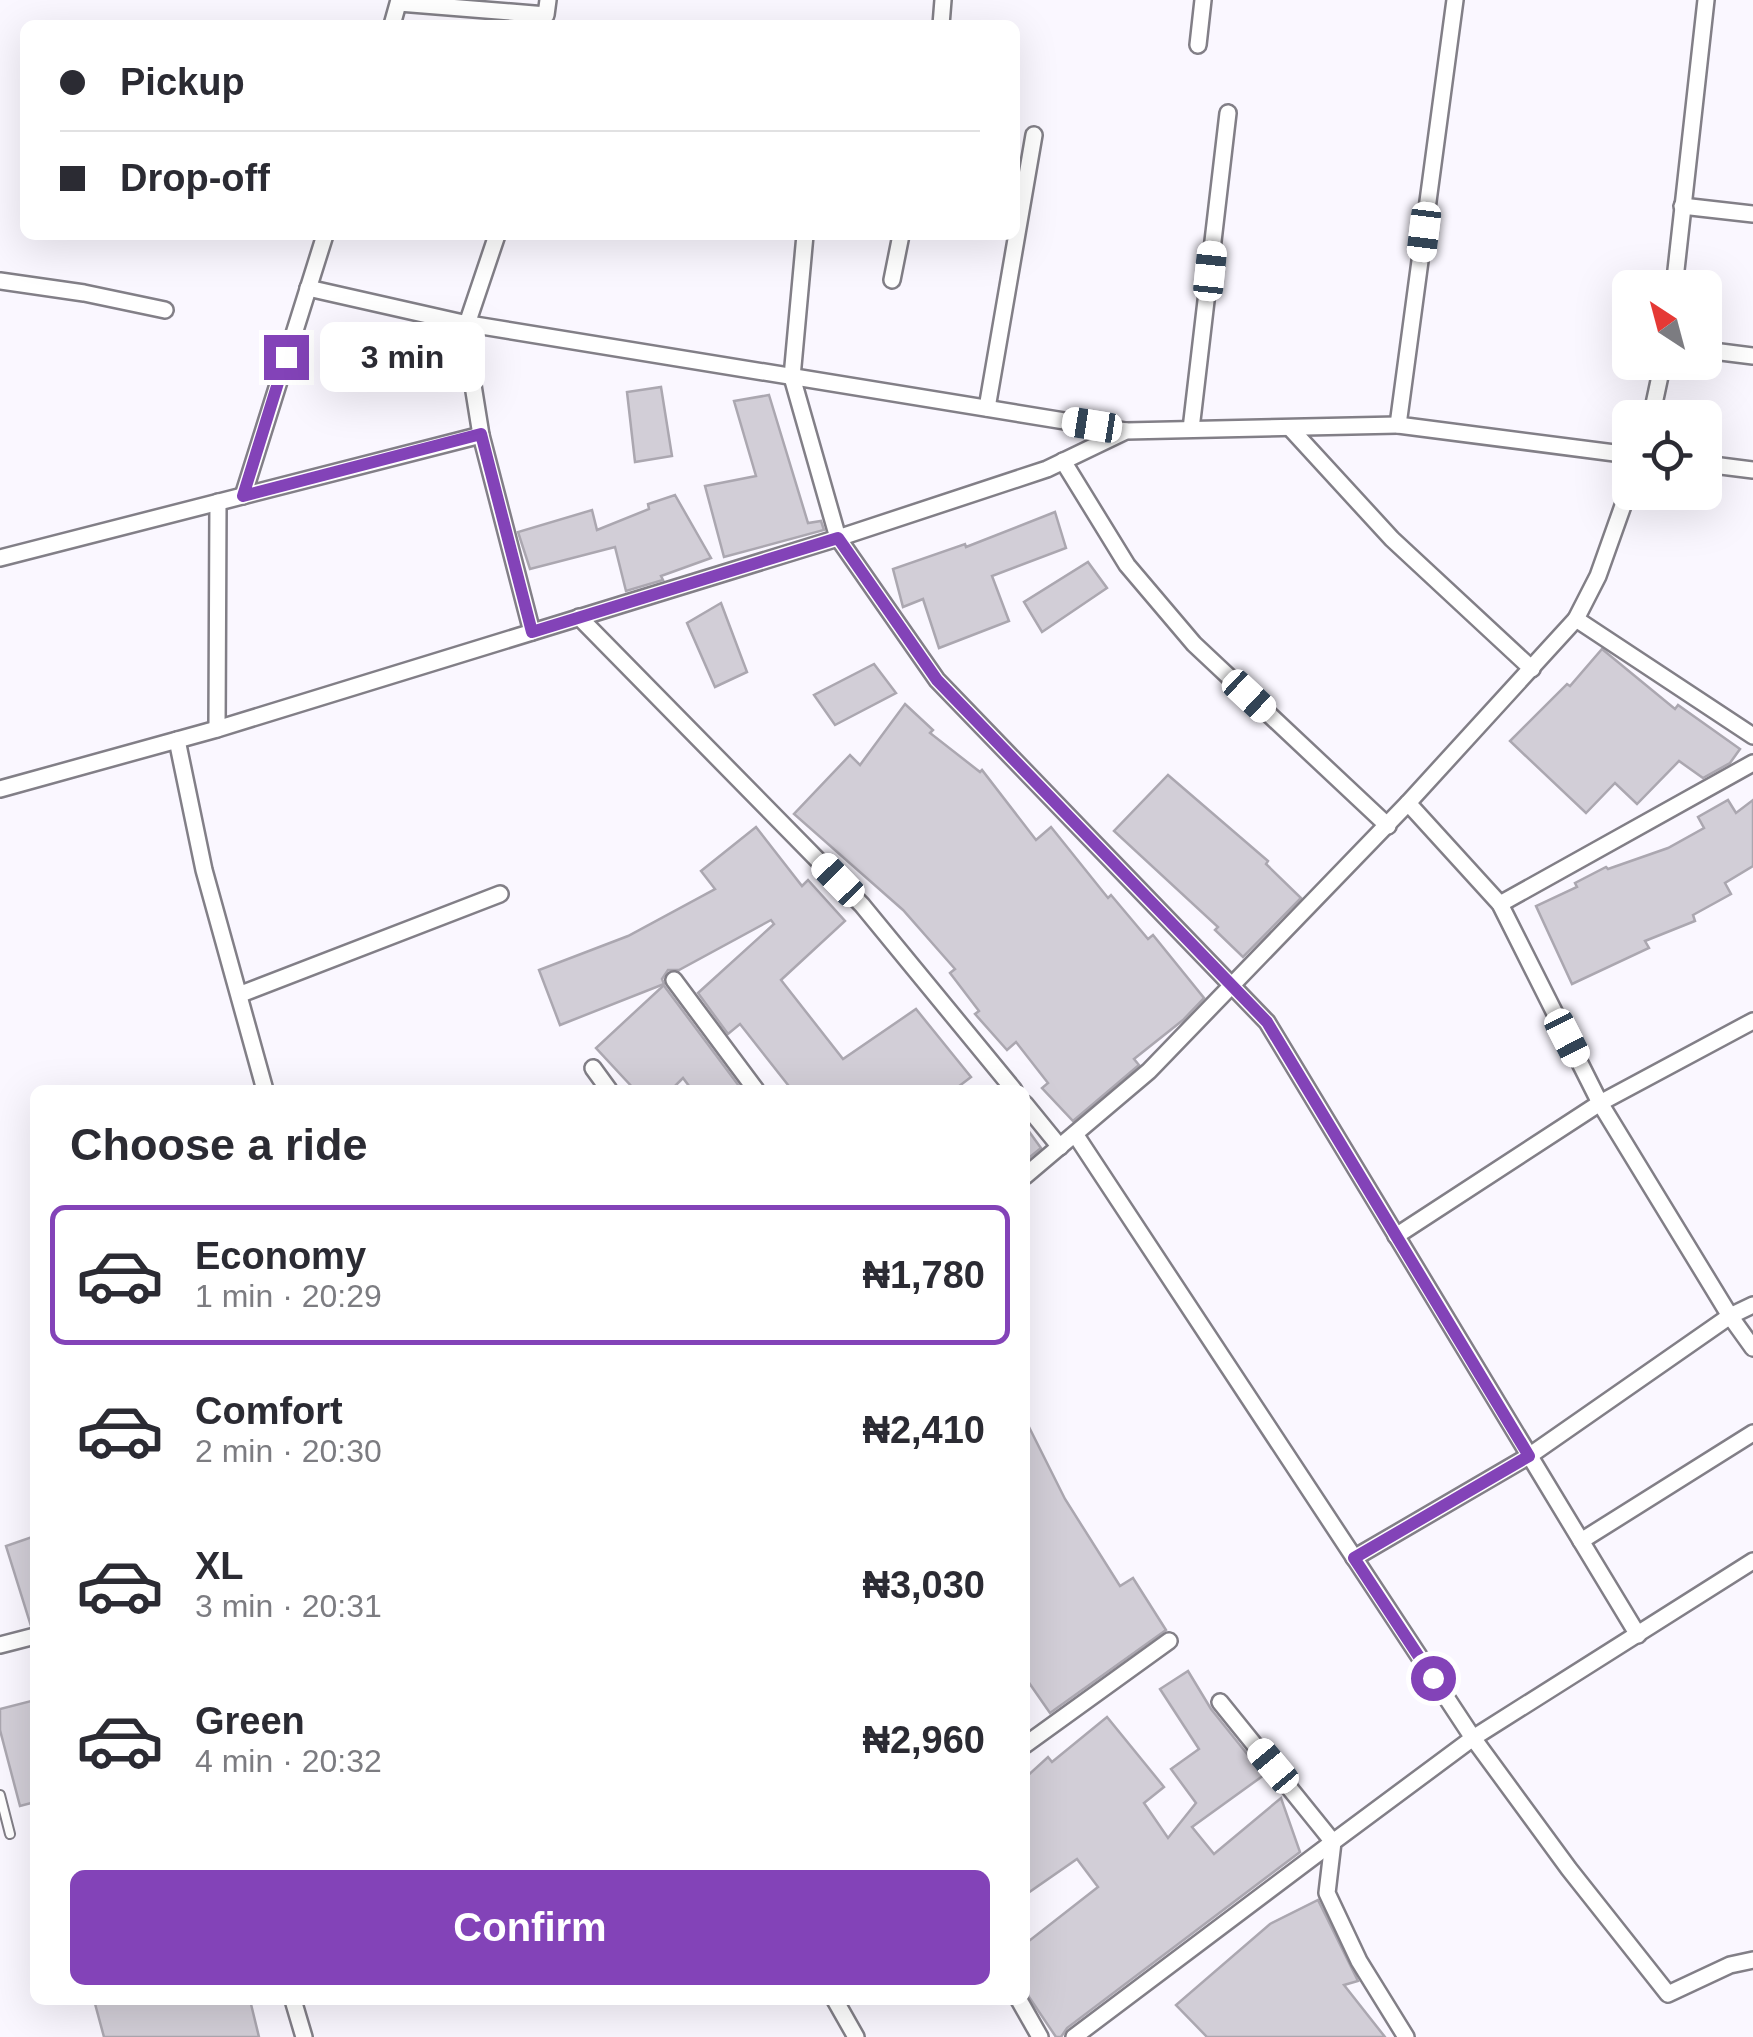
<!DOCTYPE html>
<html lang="en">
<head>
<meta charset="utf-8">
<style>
  :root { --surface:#fff; --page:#f2f2f3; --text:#2b2b33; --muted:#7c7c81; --line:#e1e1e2; --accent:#8343b8 }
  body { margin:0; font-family:Arial,sans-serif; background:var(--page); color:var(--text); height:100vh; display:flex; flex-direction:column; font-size:38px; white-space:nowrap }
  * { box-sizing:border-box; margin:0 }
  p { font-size:32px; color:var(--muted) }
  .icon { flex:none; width:55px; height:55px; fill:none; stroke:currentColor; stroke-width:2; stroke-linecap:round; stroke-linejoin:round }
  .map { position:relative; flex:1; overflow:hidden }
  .drawer { position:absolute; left:30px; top:1085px; width:1000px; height:920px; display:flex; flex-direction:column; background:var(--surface); border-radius:15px; box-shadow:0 10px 40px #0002 }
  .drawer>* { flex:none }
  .top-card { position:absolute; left:20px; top:20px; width:1000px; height:220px; border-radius:15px; box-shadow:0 10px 40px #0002; display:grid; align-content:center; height:220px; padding:0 40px; background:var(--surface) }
  .needle { width:65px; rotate:324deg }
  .buttons { position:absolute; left:1612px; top:270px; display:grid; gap:20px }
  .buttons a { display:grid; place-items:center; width:110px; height:110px; border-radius:15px; background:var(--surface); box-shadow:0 10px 40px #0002; font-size:50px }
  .end { position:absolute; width:45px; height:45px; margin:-22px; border:12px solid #8343b8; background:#fff; box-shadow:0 0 0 5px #fff }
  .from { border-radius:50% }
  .bubble { position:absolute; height:70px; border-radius:15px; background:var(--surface); box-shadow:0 10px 40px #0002; font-size:32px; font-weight:800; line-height:70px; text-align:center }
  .car { position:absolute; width:30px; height:60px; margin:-30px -15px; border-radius:12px; box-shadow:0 0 8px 2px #0007; background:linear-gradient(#fff 24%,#345 0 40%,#fff 0 76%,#345 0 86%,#fff 0) }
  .top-card b { display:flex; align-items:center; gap:35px; height:95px; font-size:38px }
  .top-card b+b { border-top:2px solid var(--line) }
  .top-card i { width:25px; height:25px; background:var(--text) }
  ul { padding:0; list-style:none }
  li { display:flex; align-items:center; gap:30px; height:140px; margin:0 20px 15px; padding:0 20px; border:5px solid transparent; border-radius:15px }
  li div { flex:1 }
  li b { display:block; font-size:38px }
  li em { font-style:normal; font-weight:800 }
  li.on { border-color:var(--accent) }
  li>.icon { width:90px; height:90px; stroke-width:1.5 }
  h2 { padding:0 40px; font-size:45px; line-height:120px }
  .action { display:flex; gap:20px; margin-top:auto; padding:20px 40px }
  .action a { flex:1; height:115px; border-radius:15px; background:var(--accent); color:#fff; font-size:40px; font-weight:800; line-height:115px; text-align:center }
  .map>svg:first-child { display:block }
  .building { fill:#d2ced7; stroke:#aba7b0; stroke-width:2.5 }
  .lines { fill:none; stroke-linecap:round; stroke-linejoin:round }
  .service-casing { stroke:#827f87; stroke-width:12 }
  .minor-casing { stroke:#827f87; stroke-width:20 }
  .service { stroke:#fff; stroke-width:8 }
  .minor { stroke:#fff; stroke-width:15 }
  .route { stroke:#8343b8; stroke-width:12 }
</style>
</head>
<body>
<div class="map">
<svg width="1753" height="2037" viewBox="0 0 1753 2037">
  <rect width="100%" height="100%" fill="#faf7ff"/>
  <!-- building -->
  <g class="building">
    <polygon points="661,387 672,456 635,462 627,392"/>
    <polygon points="769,395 808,523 821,521 824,530 724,557 705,486 756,476 734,401"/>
    <polygon points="675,495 711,558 661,576 663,580 626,591 615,547 530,569 518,532 592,510 597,530 649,509 648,504"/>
    <polygon points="1055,512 1066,548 992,576 1009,621 939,648 923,599 903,607 893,569 965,544 966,547"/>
    <polygon points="1088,562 1107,588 1042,632 1024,602"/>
    <polygon points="721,603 747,672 715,687 687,623"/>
    <polygon points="1602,649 1675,709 1678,705 1740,749 1730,763 1703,778 1679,761 1637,804 1615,783 1586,813 1510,741 1567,684 1570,686"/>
    <polygon points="874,664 896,693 835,725 814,695"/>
    <polygon points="905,704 933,730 930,733 980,772 982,770 1036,840 1051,827 1108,898 1111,895 1148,939 1153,935 1204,998 1183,1020 1134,1059 1139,1065 1073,1121 1042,1088 1048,1083 1016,1042 1007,1050 975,1014 979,1011 950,973 955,969 903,910 794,814 850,755 860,765"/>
    <polygon points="1168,775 1268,861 1266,864 1301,898 1243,957 1215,930 1218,927 1114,831"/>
    <polygon points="1728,800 1736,813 1753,800 1753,866 1725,883 1731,894 1693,915 1695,921 1645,941 1649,948 1572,984 1536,906 1577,887 1575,883 1606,867 1608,869 1668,848 1704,828 1698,817"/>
    <polygon points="756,827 802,886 808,880 845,921 781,980 843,1059 916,1009 971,1077 954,1090 792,1090 740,1024 728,1034 698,993 774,924 771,920 679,970 668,970 662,979 664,984 560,1025 539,970 628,936 715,889 701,871"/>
    <polygon points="664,985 665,987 742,1090 692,1090 683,1078 671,1090 635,1090 596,1048"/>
    <polygon points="1025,1126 1041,1148 1025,1161"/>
    <polygon points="1025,1419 1065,1499 1120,1586 1133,1578 1166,1630 1050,1713 1025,1677"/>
    <polygon points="35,1536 35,1625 31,1626 6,1546"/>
    <polygon points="1188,1671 1211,1709 1264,1775 1192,1827 1214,1854 1281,1798 1300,1852 1067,2028 1061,2037 1056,2037 1025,1991 1025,1944 1098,1887 1077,1859 1025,1895 1025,1778 1048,1757 1052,1762 1107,1717 1164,1787 1144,1803 1168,1838 1196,1803 1171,1769 1199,1749 1160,1689"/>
    <polygon points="35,1700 35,1802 20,1806 0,1730 0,1709"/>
    <polygon points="1318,1900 1358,1981 1344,1985 1385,2037 1207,2037 1176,2005 1270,1924"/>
    <polygon points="94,2000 250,2000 259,2037 104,2037"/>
  </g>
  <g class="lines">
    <!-- service casing -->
    <g class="service-casing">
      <polyline id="service" points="0,1795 10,1834"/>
    </g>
    <!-- minor casing -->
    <g class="minor-casing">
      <g id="minor">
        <polyline points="1455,0 1398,425 1630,455"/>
        <polyline points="399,3 546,15 548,0"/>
        <polyline points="392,25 399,0"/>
        <polyline points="941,25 943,0"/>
        <polyline points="1198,45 1203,0"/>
        <polyline points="1682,206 1753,214"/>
        <polyline points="805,235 792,377 838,538 937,680 1267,1022 1638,1635"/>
        <polyline points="892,280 901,235"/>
        <polyline points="0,281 84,293 165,310"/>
        <polyline points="308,288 463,323 1126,431"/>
        <polyline points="1674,288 1706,0"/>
        <polyline points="463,323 481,435 532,632"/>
        <polyline points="467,324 497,235"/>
        <polyline points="1705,350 1753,356"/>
        <polyline points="987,408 1034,135"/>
        <polyline points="1651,418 1663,362"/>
        <polyline points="1191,429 1228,113"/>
        <polyline points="1291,429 1392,539 1532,669"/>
        <polyline points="1063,461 1127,565 1194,644 1388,826"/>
        <polyline points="1705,464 1753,470"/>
        <polyline points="1630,486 1598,576 1576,619 1408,803 1500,904 1600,1103 1730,1316 1753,1348"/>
        <polyline points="243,496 325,235"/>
        <polyline points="0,558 481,435"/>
        <polyline points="579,617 862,905 1014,1090"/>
        <polyline points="1576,619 1753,736"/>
        <polyline points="217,729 218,502"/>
        <polyline points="177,740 204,870 265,1090"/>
        <polyline points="0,789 217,729 838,538 1047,469 1126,431 1398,425"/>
        <polyline points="1500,904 1753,763"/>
        <polyline points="674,980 756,1090"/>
        <polyline points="241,994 500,894"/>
        <polyline points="593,1068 609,1090"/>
        <polyline points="1025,1104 1060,1147"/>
        <polyline points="1075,1134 1473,1738 1569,1869 1668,1994 1730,1965 1753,1960"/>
        <polyline points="1025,1176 1149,1071 1408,803"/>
        <polyline points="1396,1236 1600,1103 1753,1021"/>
        <polyline points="1581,1541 1753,1433"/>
        <polyline points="1354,1558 1529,1456 1730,1316 1753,1305"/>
        <polyline points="0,1645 35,1636"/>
        <polyline points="1025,1745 1169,1641"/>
        <polyline points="293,2000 304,2037"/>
        <polyline points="835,2000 856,2037"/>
        <polyline points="1019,2000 1040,2037"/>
        <polyline points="1074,2037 1333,1842 1220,1702"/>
        <polyline points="1406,2037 1359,1961 1327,1893 1333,1842 1473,1738 1753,1561"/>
      </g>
    </g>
    <!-- service -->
    <use href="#service" class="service"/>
    <!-- minor -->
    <use href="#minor" class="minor"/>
  </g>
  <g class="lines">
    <!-- route -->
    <polyline class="route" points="286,357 243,496 481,434 532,632 838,538 937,680 1267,1022 1529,1456 1354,1558 1433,1678"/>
  </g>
</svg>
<div class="buttons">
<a><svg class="needle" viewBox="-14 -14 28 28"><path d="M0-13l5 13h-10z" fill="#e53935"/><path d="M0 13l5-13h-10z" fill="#7c7c81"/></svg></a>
<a><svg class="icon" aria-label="locate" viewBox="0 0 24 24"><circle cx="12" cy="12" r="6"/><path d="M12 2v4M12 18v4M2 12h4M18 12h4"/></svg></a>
</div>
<i class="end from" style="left:1433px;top:1678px"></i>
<i class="end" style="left:286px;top:357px"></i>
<div class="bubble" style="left:320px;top:322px;width:165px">3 min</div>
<i class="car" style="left:1424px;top:232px;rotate:187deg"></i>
<i class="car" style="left:1210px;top:271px;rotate:6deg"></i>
<i class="car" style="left:1092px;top:425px;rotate:279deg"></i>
<i class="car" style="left:1249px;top:696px;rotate:133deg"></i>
<i class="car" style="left:838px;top:880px;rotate:316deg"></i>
<i class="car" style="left:1567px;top:1038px;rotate:153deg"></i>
<i class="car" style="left:1273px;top:1766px;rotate:320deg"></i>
<div class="top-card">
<b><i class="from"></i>Pickup</b>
<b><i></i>Drop-off</b>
</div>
<section class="drawer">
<h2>Choose a ride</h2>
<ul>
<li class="on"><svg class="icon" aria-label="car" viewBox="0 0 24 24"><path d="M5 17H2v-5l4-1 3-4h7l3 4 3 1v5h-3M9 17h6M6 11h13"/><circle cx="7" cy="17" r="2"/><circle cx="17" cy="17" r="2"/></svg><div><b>Economy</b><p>1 min · 20:29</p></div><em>₦1,780</em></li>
<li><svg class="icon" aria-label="car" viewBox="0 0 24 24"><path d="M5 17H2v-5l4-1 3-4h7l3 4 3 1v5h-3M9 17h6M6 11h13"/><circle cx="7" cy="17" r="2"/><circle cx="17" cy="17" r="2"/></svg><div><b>Comfort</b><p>2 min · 20:30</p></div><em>₦2,410</em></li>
<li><svg class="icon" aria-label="car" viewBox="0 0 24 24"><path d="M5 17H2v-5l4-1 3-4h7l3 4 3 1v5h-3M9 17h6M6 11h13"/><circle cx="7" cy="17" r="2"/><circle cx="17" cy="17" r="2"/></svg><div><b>XL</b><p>3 min · 20:31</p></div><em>₦3,030</em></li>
<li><svg class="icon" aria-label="car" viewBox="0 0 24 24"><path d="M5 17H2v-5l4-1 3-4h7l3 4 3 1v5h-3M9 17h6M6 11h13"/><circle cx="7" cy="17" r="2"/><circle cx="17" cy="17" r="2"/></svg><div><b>Green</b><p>4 min · 20:32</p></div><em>₦2,960</em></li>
</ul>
<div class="action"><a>Confirm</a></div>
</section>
</div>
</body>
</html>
